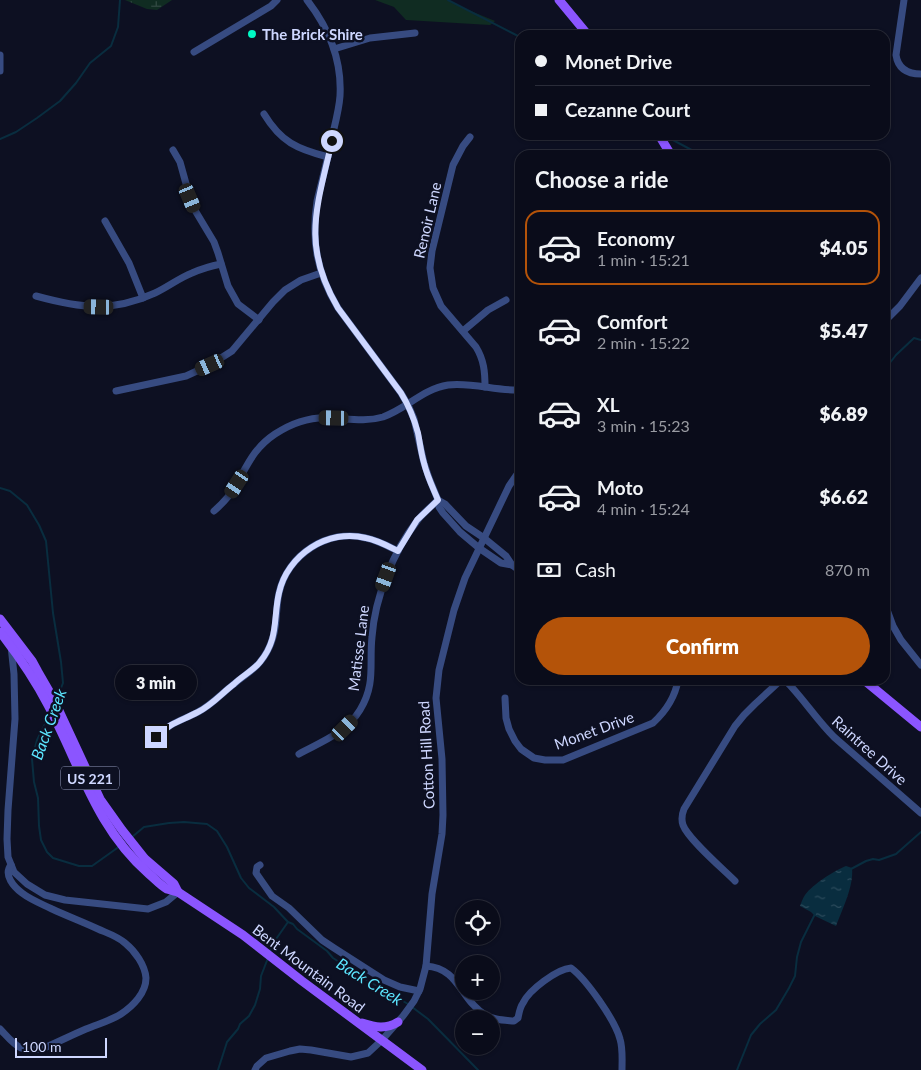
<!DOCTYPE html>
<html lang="en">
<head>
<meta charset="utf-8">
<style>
  :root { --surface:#0a0c1a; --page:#131523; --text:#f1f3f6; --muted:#999ba2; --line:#2a2c39; --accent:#b45309 }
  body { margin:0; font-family:Lato,sans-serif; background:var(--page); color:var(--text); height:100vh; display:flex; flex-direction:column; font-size:19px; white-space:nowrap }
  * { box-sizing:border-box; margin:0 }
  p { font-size:16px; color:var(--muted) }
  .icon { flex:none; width:28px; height:28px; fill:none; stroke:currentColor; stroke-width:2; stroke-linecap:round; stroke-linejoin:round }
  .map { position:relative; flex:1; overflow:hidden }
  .drawer { position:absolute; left:515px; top:150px; width:375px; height:535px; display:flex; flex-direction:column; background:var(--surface); border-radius:15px; box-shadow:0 1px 4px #0004,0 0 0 1px var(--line) }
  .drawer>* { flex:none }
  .guide { position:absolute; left:515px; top:30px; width:375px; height:110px; border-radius:15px; box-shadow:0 1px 4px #0004,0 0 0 1px var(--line); display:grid; align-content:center; height:110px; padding:0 20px; background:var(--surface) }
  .tools { position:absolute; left:455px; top:900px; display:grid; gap:10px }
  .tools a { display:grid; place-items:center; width:45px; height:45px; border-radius:50%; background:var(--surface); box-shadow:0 1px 4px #0004,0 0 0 1px var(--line); font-size:25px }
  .scale { position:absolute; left:15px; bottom:12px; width:92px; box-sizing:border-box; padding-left:5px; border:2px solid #ced7ff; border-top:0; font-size:14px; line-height:18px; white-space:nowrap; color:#ced7ff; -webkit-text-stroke:4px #0d1022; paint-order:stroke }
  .end { position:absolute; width:22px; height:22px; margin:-11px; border:6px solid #ced7ff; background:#111; box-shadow:0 0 0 2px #111 }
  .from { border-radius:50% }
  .bubble { position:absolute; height:35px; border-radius:18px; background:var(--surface); box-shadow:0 1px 4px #0004,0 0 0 1px var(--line); font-size:16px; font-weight:800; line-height:35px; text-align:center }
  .car { position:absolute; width:15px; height:30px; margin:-15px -8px; border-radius:6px; box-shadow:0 0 4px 1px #0007; background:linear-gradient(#222 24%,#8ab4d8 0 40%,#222 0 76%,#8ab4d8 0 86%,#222 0) }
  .guide b { display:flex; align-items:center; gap:18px; height:48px; font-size:19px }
  .guide b+b { border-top:1px solid var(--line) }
  .guide i { width:12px; height:12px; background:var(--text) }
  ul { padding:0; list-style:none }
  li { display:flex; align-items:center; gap:15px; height:75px; margin:0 10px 8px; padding:0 10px; border:2px solid transparent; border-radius:15px }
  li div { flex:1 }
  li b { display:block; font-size:19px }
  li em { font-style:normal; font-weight:800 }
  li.active { border-color:var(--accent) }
  li>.icon { width:45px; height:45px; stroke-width:1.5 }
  h2 { padding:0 20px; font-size:22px; line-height:60px }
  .pay { display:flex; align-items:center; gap:12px; height:55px; padding:0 20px; font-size:19px }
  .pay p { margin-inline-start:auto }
  .primary-button { display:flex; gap:10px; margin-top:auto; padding:10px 20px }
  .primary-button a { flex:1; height:58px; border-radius:30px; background:var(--accent); color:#fff; font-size:20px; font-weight:800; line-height:58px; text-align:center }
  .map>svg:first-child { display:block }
  .green { fill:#102c22 }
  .wetland { fill:url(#wetland-marsh) }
  .water { fill:url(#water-ripples) }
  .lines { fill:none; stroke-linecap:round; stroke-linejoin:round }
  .stream { stroke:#092d3f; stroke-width:2 }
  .minor { stroke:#374b81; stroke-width:7 }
  .major { stroke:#8b55ff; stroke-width:9 }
  .route { stroke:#ced7ff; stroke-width:6 }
  .poi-dot { fill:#00f9c5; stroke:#0d1022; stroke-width:2 }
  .labels { text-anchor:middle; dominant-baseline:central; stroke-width:5; stroke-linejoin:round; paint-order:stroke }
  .shield { fill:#0d1022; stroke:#949bbd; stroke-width:1 }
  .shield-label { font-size:14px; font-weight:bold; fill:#ced7ff }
  .poi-label { font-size:15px; font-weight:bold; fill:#ced7ff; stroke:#0d1022; text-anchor:start }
  .street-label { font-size:15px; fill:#ced7ff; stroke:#0d1022 }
  .water-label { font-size:16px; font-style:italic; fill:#5ce6ff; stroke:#0d1022 }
</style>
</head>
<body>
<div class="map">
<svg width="921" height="1070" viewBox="0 0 921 1070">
  <defs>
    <pattern id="wetland-marsh" width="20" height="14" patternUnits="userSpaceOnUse" patternTransform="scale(1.25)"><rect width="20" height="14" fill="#102c22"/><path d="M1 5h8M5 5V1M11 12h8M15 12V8" fill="none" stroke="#324a43"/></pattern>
    <pattern id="water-ripples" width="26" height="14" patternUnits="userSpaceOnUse" patternTransform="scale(1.25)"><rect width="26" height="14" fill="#092d3f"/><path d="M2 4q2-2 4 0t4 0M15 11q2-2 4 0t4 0" fill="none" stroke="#2c4b5c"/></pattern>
  </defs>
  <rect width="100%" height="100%" fill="#0d1022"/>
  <!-- green -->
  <polygon class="green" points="375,0 449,0 466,9 495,21 490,25 406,20 394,7"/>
  <!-- wetland -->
  <polygon class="wetland" points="125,0 172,0 157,10 147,9"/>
  <!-- water -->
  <path class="water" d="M846 866 852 868C854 886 842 910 836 926L815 916 811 912 800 906C801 903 803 898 805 895 813 884 834 871 846 866Z"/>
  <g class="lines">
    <!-- stream -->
    <g class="stream">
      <polyline points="448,0 520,37"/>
      <polyline points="647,135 654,137"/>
      <polyline points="665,138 671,139 701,155"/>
      <polyline points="0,139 16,132 37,118 60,101 76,83 90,63 111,46 118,27 120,0"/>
      <polyline points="885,366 889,364 896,355 914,338 921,340"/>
      <polyline points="0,488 10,491 27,505 39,525 46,541 53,613 61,662 63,683 57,698"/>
      <polyline points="49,716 37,740 32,759 34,782 38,798 39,826 41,840 47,852 53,858 79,866 92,866 120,846"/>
      <polyline points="132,837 144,827 169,823 184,822 207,824 217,831 227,847 241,878 249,888 274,907 288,922 293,924 297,929 327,951 333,958 365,979 408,1004"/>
      <polyline points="851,869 866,861 873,859 879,860 896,854 921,832"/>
      <polyline points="270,951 274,942 288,922"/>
      <polyline points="412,1007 428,1019 478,1070"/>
      <polyline points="218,1070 227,1042 238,1029 240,1024 249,1016 255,1005 260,989 261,976 268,958"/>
      <polyline points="737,1070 751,1035 760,1024 776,1010 789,988 795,976 797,957 801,942 815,914"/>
    </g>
    <!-- minor -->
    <g class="minor">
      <path d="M307 0C328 27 342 60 340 96 339 110 335 124 332 137 328 159 322 180 317 201 311 241 317 273 338 308L401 393 408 405 414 419 424 463 429 478 438 500 439 507 443 513 460 532 479 548 501 563 512 565"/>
      <path d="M904 0 896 55C898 69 908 74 921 74"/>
      <polyline points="334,49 370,38 415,33"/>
      <polyline points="194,52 271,6 277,0"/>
      <polyline points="0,55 0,71"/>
      <path d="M264 114C281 142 297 149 328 157"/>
      <path d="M470 137 463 146 453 165 432 251 430 268 433 288 441 306 476 347C484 360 485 372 485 387"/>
      <polyline points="173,150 180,162 190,198 196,212 214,242 218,253 228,286 238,304 259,320"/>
      <polyline points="105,221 129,263 143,298"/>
      <path d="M36 296C80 308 111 313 155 293 168 287 179 278 192 273 201 269 211 266 221 264"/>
      <polyline points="885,321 900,306 921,278"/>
      <polyline points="463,331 488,310 506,300"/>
      <polyline points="116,391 186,376 210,365 232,351 273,302 285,290 301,280 321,273"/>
      <polyline points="885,494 886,607 893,626 901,640 921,665"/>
      <polyline points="438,500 445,504 466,526 484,538 506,556 512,565 520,571"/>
      <path d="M214 511C223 503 231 495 236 485 248 464 254 448 275 434 293 422 312 416 333 418 350 419 366 422 383 417 406 409 423 389 448 385 472 382 496 391 520 390"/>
      <polyline points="11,646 14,674 15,719 8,810 7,839 8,857 14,872 27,884 45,895 65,900 148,909 166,902 178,892"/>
      <path d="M785 680C803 698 816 719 834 737L921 813"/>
      <path d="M505 698 506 718 509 729 515 741 521 749 534 758 545 760H563L653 723C666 711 675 698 678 680"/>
      <path d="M156 737C171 722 181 721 198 712 212 705 222 693 234 684 242 677 254 670 260 662 270 650 275 634 276 619 277 610 277 602 279 593 287 555 328 528 366 538 377 540 388 546 398 551"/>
      <path d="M299 754C321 742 346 733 360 710 376 684 369 664 372 637 375 597 393 552 417 521 423 513 431 507 438 500"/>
      <polyline points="260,865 257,867 256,873 272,896 289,908 322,940 334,948 384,980 400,987 419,991"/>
      <path d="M735 881C723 869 688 839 683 825 681 819 682 814 684 809L735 726 744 715 755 704 781 680"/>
      <path d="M426 966C459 968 460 999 484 1014 493 1020 503 1020 514 1021L518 1018C519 1013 520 1007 523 1003 529 990 557 969 571 968 586 979 615 1020 620 1039 623 1049 622 1059 622 1070"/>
      <path d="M0 1029C16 1046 19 1053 44 1048 58 1042 72 1035 86 1029 98 1024 110 1021 121 1014 133 1006 146 993 146 978 145 965 135 951 125 943 117 936 107 933 98 929 83 922 67 916 52 909 42 904 31 900 22 893 14 887 3 875 11 865"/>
      <polyline points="255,1070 257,1066 266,1058 290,1051 300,1049 311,1050 351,1057 368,1053 382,1040 403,1016 414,1001 420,989 426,966 432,894 442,834 443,815 442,759 436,698 439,670 454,610 465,578 509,486 520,470"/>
    </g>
    <!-- major -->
    <g class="major">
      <polyline points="559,0 588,35"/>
      <polyline points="659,135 671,155"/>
      <polyline points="0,619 32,661 38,672 53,698 100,799 122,830 145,859 174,884 178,892"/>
      <path d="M0 632C18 655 35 680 48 705 80 765 96 828 149 874 155 879 160 885 167 889 170 890 174 891 178 892L243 935 302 981 422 1070"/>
      <polyline points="864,680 921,727"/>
      <path d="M362 1023C375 1027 385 1030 398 1022"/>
    </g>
  </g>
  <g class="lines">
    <!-- route -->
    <path class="route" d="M156 737C171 722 181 721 198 712 212 705 222 693 234 684 242 676 254 670 260 662 279 639 273 618 279 593 287 555 328 528 366 538 377 540 388 546 398 551L417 520 438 500C433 488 427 476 424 463 421 453 420 443 418 433 414 418 409 406 401 393L338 308C301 245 317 207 332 141"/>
  </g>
  <!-- markers -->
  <circle class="poi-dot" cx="252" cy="34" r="5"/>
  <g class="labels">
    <!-- shield labels -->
    <rect class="shield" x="61" y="766.5" width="58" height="23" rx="4"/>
    <g class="shield-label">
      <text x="90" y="778">US 221</text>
    </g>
    <!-- poi labels -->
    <g class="poi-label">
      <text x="262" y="34">The Brick Shire</text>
    </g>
    <!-- street labels -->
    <g class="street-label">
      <text transform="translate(427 220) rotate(-77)">Renoir Lane</text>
      <text transform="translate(358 648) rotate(-83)">Matisse Lane</text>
      <text transform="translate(594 730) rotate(-20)">Monet Drive</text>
      <text transform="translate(870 750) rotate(42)">Raintree Drive</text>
      <text transform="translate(426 755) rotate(-93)">Cotton Hill Road</text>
      <text transform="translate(309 968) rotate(37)">Bent Mountain Road</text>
    </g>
    <!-- water labels -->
    <g class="water-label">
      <text transform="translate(48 724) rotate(-70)">Back Creek</text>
      <text transform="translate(370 981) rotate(32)">Back Creek</text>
    </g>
  </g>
</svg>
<div class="tools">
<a><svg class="icon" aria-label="locate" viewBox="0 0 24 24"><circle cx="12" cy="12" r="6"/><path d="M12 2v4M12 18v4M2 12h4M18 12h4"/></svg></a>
<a>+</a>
<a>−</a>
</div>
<div class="scale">100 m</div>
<i class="end from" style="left:332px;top:141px"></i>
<i class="end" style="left:156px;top:737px"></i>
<div class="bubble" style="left:115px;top:665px;width:82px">3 min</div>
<i class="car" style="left:190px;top:198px;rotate:157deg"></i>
<i class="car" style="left:99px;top:307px;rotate:271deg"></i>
<i class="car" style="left:210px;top:365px;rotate:246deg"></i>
<i class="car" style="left:334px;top:418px;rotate:271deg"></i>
<i class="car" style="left:237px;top:484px;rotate:213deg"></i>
<i class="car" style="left:386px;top:577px;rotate:200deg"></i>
<i class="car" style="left:345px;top:728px;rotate:45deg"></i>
<div class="guide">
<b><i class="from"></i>Monet Drive</b>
<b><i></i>Cezanne Court</b>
</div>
<section class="drawer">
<h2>Choose a ride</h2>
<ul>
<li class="active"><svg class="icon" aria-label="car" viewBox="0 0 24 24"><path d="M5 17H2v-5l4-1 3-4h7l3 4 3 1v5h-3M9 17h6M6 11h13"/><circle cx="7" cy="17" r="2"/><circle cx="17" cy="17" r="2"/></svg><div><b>Economy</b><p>1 min · 15:21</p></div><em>$4.05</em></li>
<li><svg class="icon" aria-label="car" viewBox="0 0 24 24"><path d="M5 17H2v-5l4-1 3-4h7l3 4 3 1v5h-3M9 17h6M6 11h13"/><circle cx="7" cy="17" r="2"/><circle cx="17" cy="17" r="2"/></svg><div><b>Comfort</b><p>2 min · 15:22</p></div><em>$5.47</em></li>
<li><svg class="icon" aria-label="car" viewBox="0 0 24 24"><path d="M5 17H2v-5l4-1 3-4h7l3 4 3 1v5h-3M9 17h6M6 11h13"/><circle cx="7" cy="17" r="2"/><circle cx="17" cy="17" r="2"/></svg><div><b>XL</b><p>3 min · 15:23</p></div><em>$6.89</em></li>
<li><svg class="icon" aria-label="car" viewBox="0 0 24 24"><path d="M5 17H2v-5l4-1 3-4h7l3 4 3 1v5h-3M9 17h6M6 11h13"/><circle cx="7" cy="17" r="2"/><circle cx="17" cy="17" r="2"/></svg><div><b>Moto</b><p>4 min · 15:24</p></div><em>$6.62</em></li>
</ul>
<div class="pay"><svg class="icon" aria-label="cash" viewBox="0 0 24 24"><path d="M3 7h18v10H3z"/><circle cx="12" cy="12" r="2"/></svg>Cash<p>870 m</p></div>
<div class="primary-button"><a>Confirm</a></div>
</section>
</div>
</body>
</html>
